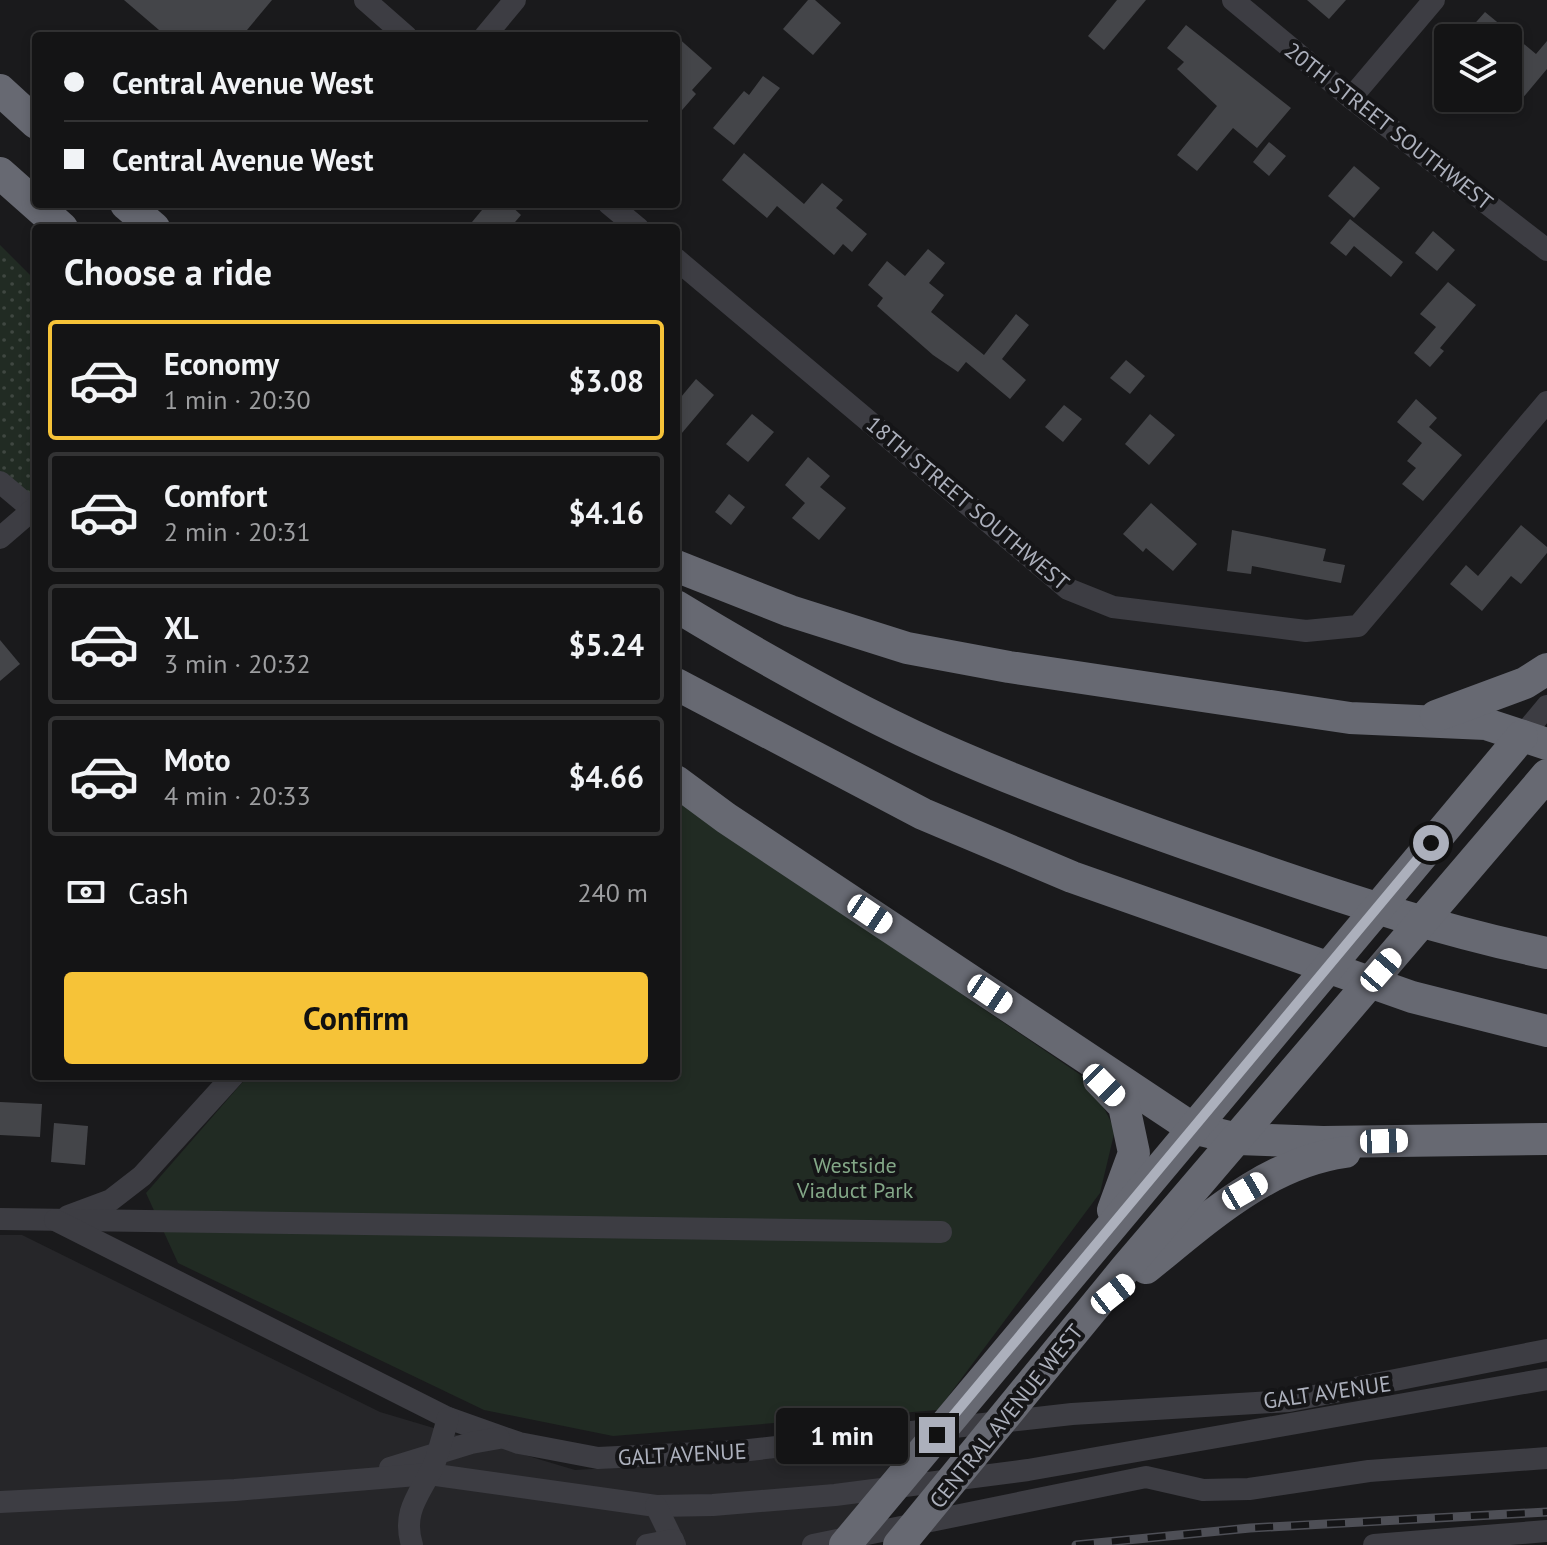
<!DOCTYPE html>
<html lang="en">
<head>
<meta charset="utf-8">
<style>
  :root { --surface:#141415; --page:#212122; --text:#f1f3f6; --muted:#9d9ea0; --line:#333334; --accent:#f6c338 }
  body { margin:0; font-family:"PT Sans",sans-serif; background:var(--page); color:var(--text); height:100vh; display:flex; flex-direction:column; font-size:30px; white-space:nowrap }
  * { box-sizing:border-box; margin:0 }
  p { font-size:26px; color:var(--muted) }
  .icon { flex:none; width:44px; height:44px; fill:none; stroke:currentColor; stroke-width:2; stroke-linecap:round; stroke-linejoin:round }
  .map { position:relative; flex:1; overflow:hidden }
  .panel { position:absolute; left:32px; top:224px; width:648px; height:856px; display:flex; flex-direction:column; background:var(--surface); border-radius:8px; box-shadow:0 4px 12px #0003,0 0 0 2px var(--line) }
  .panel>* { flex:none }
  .top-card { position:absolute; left:32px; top:32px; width:648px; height:176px; border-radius:8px; box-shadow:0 4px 12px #0003,0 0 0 2px var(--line); display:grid; align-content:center; height:176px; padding:0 32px; background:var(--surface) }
  .controls { position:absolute; left:1434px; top:24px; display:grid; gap:16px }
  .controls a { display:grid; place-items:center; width:88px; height:88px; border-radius:8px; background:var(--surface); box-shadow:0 4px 12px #0003,0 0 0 2px var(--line); font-size:40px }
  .end { position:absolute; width:36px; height:36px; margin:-18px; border:10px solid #acb0bc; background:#111; box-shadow:0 0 0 4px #111 }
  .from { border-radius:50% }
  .bubble { position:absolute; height:56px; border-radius:8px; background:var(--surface); box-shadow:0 4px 12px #0003,0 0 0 2px var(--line); font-size:26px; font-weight:800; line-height:56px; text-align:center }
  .car { position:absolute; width:24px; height:48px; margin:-24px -12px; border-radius:10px; box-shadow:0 0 6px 2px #0007; background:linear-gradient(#fff 24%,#345 0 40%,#fff 0 76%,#345 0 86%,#fff 0) }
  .top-card b { display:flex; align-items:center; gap:28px; height:76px; font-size:30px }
  .top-card b+b { border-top:2px solid var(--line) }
  .top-card i { width:20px; height:20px; background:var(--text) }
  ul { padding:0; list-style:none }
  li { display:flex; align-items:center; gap:24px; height:120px; margin:0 16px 12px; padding:0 16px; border:4px solid var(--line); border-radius:8px }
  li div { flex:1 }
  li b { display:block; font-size:30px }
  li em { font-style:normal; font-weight:800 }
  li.on { border-color:var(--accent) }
  li>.icon { width:72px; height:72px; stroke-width:1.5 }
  h2 { padding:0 32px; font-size:36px; line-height:96px }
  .pay { display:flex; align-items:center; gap:20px; height:88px; padding:0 32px; font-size:30px }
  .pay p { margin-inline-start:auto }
  .button { display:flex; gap:16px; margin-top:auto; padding:16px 32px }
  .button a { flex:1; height:92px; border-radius:8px; background:var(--accent); color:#111; font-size:32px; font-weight:800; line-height:92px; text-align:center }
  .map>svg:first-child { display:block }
  .built { fill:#262629 }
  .park { fill:#212b23 }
  .garden { fill:url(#garden-dots) }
  .building { fill:#444549 }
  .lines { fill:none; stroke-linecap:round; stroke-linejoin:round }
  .minor { stroke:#3d3d43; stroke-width:22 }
  .highway { stroke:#676972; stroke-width:32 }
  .rail-casing { stroke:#4e4f56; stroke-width:9 }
  .rail { stroke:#151517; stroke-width:6; stroke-dasharray:18; stroke-linecap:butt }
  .route { stroke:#acb0bc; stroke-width:10 }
  .labels { text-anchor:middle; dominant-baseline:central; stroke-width:8; stroke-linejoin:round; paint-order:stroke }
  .street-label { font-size:22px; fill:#acb0bc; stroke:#151517 }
  .park-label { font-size:22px; fill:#83a787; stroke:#151517 }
</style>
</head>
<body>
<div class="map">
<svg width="1547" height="1545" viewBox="0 0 1547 1545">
  <defs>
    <pattern id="garden-dots" width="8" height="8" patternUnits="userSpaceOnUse" patternTransform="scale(2)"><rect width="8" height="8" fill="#212b23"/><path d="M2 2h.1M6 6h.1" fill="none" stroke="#3f4741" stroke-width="1.8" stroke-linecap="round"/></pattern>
  </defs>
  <rect width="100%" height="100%" fill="#1a1a1c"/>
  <!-- built -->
  <polygon class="built" points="0,1235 22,1235 380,1412 575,1470 903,1450 825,1545 0,1545"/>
  <!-- park -->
  <polygon class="park" points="676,800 1091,1082 1115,1130 1100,1193 938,1410 613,1436 484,1410 178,1263 146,1193 248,1076 676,1076"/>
  <!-- garden -->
  <polygon class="garden" points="0,245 36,281 36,507 0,482"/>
  <!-- building -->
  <g class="building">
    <polygon points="124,0 272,0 242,36 166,36"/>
    <polygon points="808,0 815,0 841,23 813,55 783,29"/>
    <polygon points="1117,0 1146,0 1104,50 1088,36"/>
    <polygon points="1307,0 1346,0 1329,19"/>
    <polygon points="1485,12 1536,54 1547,41 1547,69 1521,100 1508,90 1508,38 1462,38"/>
    <polygon points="1186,25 1291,108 1257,148 1233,128 1197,171 1177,155 1217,106 1177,69 1184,62 1167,48"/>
    <polygon points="676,36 712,68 692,90 696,94 676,117"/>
    <polygon points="763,76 780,88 734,145 713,128 744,91 749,95"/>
    <polygon points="1269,142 1286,156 1269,176 1253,162"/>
    <polygon points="744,153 804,204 822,183 843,200 836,208 867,234 852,252 843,244 834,255 777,206 767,218 722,180"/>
    <polygon points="1354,166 1380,188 1354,218 1328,196"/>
    <polygon points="487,204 509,204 521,215 510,228 467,228"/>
    <polygon points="1350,219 1403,262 1391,277 1354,246 1346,256 1330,243"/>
    <polygon points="1433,231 1455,250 1437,271 1415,253"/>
    <polygon points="928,249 945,263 929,283 944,295 931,312 984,355 1016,314 1029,325 1002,359 1026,380 1010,399 966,362 958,372 933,355 877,306 883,298 868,285 887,261 905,276"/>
    <polygon points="1448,282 1476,305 1440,348 1444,351 1430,367 1414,353 1436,327 1420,314"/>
    <polygon points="1126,360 1145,376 1130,394 1110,378"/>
    <polygon points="696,379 714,395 676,440 676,403"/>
    <polygon points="1416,399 1437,418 1429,427 1462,455 1423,501 1402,484 1416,468 1407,461 1422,443 1397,422"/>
    <polygon points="1064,405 1082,419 1063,442 1045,427"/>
    <polygon points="752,414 774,432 748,462 726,444"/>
    <polygon points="1150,414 1175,435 1149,465 1125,444"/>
    <polygon points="808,457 830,476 820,487 846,508 819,540 792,518 805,503 785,485"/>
    <polygon points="729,494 745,507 731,525 715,512"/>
    <polygon points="1151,503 1197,544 1173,571 1146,548 1143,552 1123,534"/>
    <polygon points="1521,525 1547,547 1547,553 1521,584 1511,576 1482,611 1450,584 1466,565 1478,576"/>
    <polygon points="1232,530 1326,549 1323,561 1345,565 1341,583 1252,566 1251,574 1227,571"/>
    <polygon points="0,640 20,664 0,681"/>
    <polygon points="0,1102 42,1104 40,1137 0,1135"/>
    <polygon points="54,1123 88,1126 85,1165 51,1162"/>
  </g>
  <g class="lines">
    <!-- minor -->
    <g class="minor">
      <polyline points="365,0 406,36"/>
      <polyline points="1233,0 1351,98 1547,250"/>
      <polyline points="485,36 515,0"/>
      <polyline points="1351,98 1434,0"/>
      <polyline points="609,204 638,228"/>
      <polyline points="676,259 1068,589 1113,607 1306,631 1358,626 1547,402"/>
      <polyline points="0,482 33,510"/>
      <polyline points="0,538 36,507"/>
      <polyline points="1522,736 1547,706"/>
      <polyline points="68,1216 111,1200 142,1176 233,1076"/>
      <polyline points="0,1219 941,1232"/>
      <polyline points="55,1220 448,1418 519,1443 598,1458 740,1451 1072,1414 1289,1401 1547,1350"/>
      <polyline points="390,1468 471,1443 499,1438"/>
      <polyline points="0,1502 235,1490 429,1474 656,1506 713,1505 835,1495 1028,1470 1547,1379"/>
      <polyline points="656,1506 675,1545"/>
      <path d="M412 1545C401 1509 422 1493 435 1462 440 1447 444 1432 448 1418"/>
      <polyline points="647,1545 673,1540"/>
      <polyline points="813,1545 1146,1477 1203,1490 1249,1489 1369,1471 1547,1458"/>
      <polyline points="1374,1545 1547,1531"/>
    </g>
    <!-- highway -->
    <g class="highway">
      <polyline points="0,90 36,123"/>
      <polyline points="0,173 62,228"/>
      <polyline points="126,204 154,228"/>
      <polyline points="676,566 790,611 907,648 1009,667 1350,718 1486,724 1547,744"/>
      <path d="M676 606C765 660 865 716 960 757 1055 798 1153 833 1250 866 1348 900 1446 932 1547 953"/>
      <polyline points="676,684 923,814 1072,877 1412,997 1547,1031"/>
      <polyline points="1436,716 1525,683 1547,669"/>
      <polyline points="676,781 726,818 1192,1128 1238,1139 1323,1142 1547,1139"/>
      <polyline points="1099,1080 1124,1106 1134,1153 1113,1210"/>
      <path d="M1146 1268C1206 1220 1266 1163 1345 1152"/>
      <polyline points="845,1545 1522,736"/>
      <polyline points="899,1545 1126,1268 1547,775"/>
    </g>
    <!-- rail casing -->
    <g class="rail-casing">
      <polyline id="rail" points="1076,1545 1250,1528 1547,1512"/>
    </g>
    <!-- rail -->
    <use href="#rail" class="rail"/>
  </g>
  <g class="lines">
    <!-- route -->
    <polyline class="route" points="937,1435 1431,843"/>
  </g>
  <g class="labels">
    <!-- street labels -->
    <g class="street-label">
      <text transform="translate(1389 126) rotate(38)">20TH STREET SOUTHWEST</text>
      <text transform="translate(968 503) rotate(40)">18TH STREET SOUTHWEST</text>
      <text transform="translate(1327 1392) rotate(-8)">GALT AVENUE</text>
      <text transform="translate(1006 1416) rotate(-51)">CENTRAL AVENUE WEST</text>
      <text transform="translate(682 1454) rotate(-3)">GALT AVENUE</text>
    </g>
    <!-- park labels -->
    <g class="park-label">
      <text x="855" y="1165">Westside<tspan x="855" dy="25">Viaduct Park</tspan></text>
    </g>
  </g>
</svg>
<div class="controls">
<a><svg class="icon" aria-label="layers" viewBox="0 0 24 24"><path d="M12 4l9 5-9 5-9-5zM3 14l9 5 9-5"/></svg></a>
</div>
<i class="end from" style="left:1431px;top:843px"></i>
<i class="end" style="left:937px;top:1435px"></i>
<div class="bubble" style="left:776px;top:1408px;width:132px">1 min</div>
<i class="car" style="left:870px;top:914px;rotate:124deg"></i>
<i class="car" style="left:1381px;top:970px;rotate:41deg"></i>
<i class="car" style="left:990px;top:994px;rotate:124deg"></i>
<i class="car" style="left:1104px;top:1085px;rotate:135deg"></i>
<i class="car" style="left:1384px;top:1141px;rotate:88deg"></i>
<i class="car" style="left:1245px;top:1191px;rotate:60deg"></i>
<i class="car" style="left:1113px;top:1294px;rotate:52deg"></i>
<div class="top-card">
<b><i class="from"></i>Central Avenue West</b>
<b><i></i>Central Avenue West</b>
</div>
<section class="panel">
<h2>Choose a ride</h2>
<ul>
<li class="on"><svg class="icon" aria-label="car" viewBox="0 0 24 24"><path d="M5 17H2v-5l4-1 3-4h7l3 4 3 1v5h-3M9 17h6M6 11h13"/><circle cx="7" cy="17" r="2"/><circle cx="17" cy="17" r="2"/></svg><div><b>Economy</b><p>1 min · 20:30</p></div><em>$3.08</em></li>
<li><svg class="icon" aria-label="car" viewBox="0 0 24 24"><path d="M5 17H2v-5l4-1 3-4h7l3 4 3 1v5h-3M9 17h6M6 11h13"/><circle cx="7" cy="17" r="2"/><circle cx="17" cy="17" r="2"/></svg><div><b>Comfort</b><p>2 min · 20:31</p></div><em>$4.16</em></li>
<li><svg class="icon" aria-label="car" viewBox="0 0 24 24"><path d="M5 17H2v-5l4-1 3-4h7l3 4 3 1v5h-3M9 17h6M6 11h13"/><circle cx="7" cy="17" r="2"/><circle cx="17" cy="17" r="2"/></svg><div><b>XL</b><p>3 min · 20:32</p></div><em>$5.24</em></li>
<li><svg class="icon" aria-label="car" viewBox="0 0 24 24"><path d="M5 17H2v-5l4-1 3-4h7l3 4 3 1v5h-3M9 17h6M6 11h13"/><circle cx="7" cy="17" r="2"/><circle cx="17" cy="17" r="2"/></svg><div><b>Moto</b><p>4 min · 20:33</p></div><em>$4.66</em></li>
</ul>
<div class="pay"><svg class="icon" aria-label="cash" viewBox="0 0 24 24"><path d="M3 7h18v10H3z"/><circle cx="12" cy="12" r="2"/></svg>Cash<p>240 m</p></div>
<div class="button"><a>Confirm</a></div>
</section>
</div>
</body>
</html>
